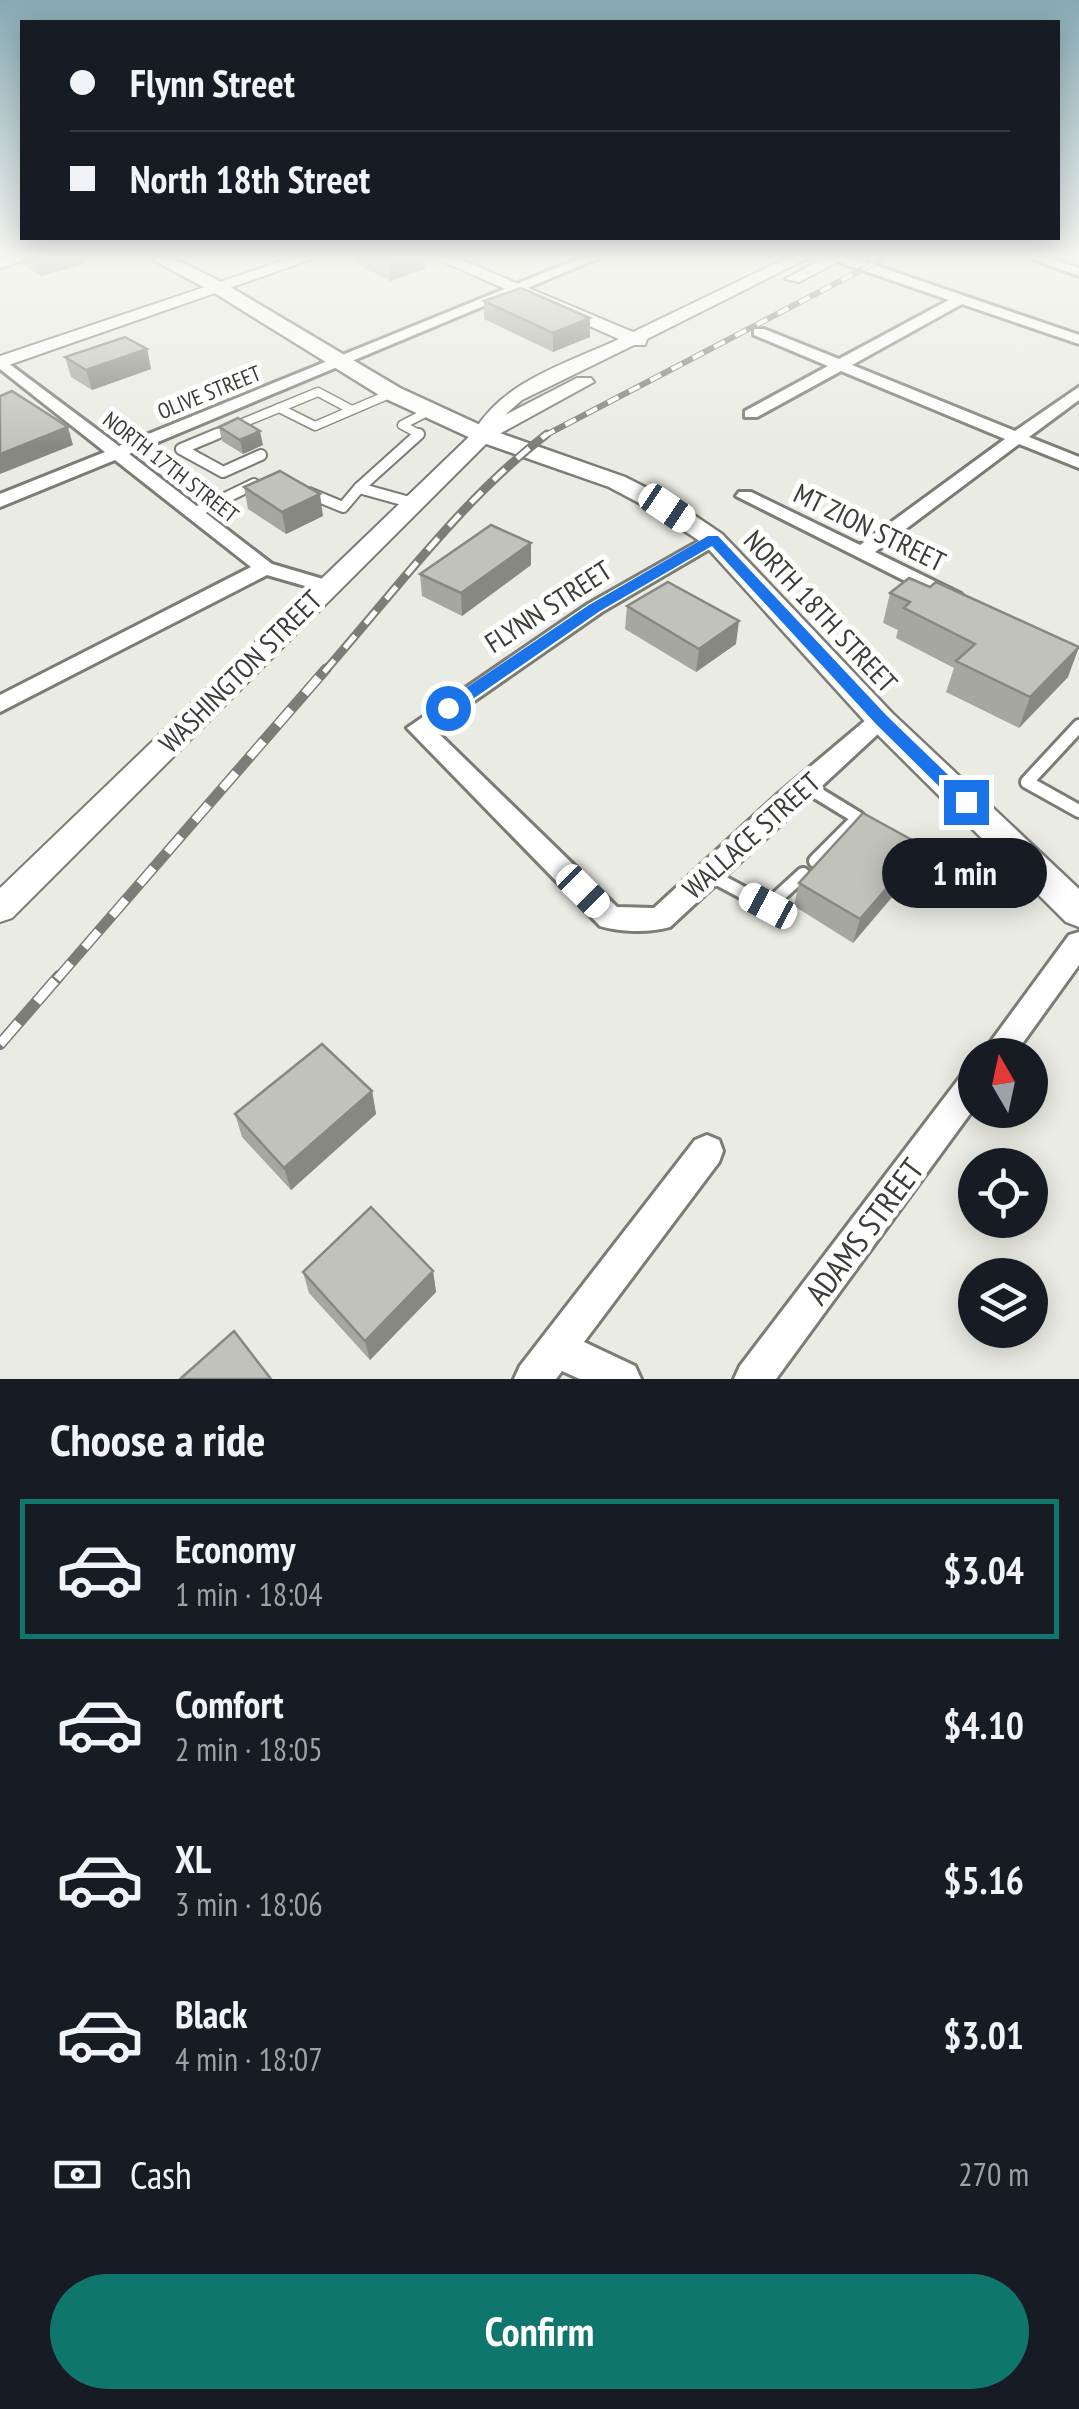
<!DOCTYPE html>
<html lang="en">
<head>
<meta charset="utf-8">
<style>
  :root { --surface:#171b24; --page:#242831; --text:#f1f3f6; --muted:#9ea1a6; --line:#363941; --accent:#0f766e }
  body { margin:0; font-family:"PT Sans Narrow",sans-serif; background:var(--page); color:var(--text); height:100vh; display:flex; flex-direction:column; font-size:38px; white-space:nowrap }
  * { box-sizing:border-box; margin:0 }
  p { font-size:32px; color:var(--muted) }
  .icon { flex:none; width:55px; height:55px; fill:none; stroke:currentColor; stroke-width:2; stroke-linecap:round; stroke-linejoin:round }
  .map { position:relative; height:1379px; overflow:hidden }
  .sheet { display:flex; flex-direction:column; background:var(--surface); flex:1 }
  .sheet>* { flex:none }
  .hud { position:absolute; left:20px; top:20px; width:1040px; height:220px; border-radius:0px; box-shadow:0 5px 25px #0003; display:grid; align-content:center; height:220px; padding:0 50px; background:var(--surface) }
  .needle { width:65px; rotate:351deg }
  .controls { position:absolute; left:958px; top:1038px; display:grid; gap:20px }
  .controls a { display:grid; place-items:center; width:90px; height:90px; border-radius:50%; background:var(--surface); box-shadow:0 5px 25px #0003; font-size:50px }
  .end { position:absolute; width:45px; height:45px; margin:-22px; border:12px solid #1a73e8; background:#fff; box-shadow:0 0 0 5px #fff }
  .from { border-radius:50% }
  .bubble { position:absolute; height:70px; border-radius:35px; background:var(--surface); box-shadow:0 5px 25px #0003; font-size:32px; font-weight:800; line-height:70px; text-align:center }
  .car { position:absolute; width:30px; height:60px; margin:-30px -15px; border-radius:12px; box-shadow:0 0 8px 2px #0007; background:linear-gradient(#fff 24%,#345 0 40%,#fff 0 76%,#345 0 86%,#fff 0) }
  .hud b { display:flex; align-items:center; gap:35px; height:95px; font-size:38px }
  .hud b+b { border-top:2px solid var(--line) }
  .hud i { width:25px; height:25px; background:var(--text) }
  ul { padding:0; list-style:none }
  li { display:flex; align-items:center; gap:30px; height:140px; margin:0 20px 15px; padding:0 30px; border:5px solid transparent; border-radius:0px }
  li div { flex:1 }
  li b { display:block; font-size:38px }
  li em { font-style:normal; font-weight:800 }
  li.current { border-color:var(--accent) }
  li>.icon { width:90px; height:90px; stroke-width:1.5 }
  h2 { padding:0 50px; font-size:45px; line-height:120px }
  .pay { display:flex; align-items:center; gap:25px; height:110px; padding:0 50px; font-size:38px }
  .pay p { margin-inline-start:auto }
  .action { display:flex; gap:20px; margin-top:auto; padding:20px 50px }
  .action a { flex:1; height:115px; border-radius:60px; background:var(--accent); color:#fff; font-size:40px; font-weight:800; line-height:115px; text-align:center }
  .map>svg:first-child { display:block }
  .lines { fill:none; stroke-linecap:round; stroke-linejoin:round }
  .service-far2-casing { stroke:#7b7c75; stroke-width:11 }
  .service-far1-casing { stroke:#7b7c75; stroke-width:14 }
  .service-casing { stroke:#7b7c75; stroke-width:18 }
  .minor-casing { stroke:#7b7c75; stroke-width:6 }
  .tertiary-casing { stroke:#7b7c75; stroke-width:4 }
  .secondary-casing { stroke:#7b7c75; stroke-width:5 }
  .service-far2 { stroke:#fff; stroke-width:8 }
  .service-far1 { stroke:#fff; stroke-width:10 }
  .service { stroke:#fff; stroke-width:12 }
  .minor { fill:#fff; fill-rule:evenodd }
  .tertiary { fill:#fff; fill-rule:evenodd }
  .secondary { fill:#fff; fill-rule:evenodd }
  .rail-far3-casing { stroke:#7d7d78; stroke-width:6 }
  .rail-far2-casing { stroke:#7d7d78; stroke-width:9 }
  .rail-far1-casing { stroke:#7d7d78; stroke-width:11 }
  .rail-casing { stroke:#7d7d78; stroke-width:12 }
  .rail-far3 { stroke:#fff; stroke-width:4; stroke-dasharray:12; stroke-linecap:butt }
  .rail-far2 { stroke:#fff; stroke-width:5; stroke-dasharray:16; stroke-linecap:butt }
  .rail-far1 { stroke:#fff; stroke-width:8; stroke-dasharray:21; stroke-linecap:butt }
  .rail { stroke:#fff; stroke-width:9; stroke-dasharray:28; stroke-linecap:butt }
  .wall { fill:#a6a7a0 }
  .shaded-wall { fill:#878882 }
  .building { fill:#c1c2ba; stroke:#878882; stroke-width:2.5 }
  .route { fill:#1a73e8 }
  .labels { text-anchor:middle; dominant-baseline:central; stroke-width:10; stroke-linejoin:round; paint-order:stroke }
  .far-street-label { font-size:22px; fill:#3c3c39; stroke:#fff }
  .street-label { font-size:28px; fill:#3c3c39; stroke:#fff }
  .near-street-label { font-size:32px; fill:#3c3c39; stroke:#fff }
</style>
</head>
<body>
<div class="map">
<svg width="1079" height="1379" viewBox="0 0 1079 1379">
  <rect width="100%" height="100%" fill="#eaebe2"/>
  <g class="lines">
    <!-- service-far2 casing -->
    <g class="service-far2-casing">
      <g id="service-far2">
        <polyline points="279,408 315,426 392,393"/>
        <polyline points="211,436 318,392 352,410"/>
        <polyline points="416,436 419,434 402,425 431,410"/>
      </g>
    </g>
    <!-- service-far1 casing -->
    <g class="service-far1-casing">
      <g id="service-far1">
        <polyline points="217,434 181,449 223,472 261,455"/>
        <polyline points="309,493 343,507 359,488"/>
        <polyline points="413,503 359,488 419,434"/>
        <polyline points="194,513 254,484"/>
      </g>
    </g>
    <!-- service casing -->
    <g class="service-casing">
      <g id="service">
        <polyline points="1079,726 1027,782 1079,811"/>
        <polyline points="804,785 858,818 815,861"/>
        <polyline points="708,874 768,906 803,874"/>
      </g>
    </g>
    <!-- minor casing -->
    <g class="minor-casing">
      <g id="minor">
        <polygon points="16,255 36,255 0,268 0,260"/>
        <polygon points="588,255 606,255 129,454 272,564 333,582 336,586 326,592 267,575 0,712 0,695 251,567 115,460 0,507 0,494 105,452 0,369 0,357 119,446"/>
        <polygon points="833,255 845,255 1079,335 1079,344 962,304 852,365 1015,431 1079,387 1079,400 1029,437 1079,457 1079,468 1019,444 875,552 961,594 964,598 961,602 947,602 736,496 739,492 751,492 860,545 1005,439 841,371 757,417 745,417 745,411 828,366 754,335 754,329 764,329 839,359 949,300 833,260"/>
        <polygon points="1021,255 1040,255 1079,268 1079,276"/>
        <path d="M713 533 720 535V543L602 612 434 729 617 907 654 908 778 794 873 714H889L893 720 670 927C650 933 620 932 600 926L407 728 588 604Z"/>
        <polygon points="1079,932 1079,965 1014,1055 981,1055 1069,935"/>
        <polygon points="975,1068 975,1107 776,1379 734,1379 740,1366 964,1072"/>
        <polygon points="707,1135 719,1140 723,1151 719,1162 584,1342 635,1366 641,1379 580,1379 562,1371 556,1379 514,1379 520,1366 695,1140"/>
      </g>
    </g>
    <!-- tertiary casing -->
    <g class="tertiary-casing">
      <g id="tertiary">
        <polygon points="300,255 324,255 0,368 0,356"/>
        <path d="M428 255H450L633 332 793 255H814L647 339 645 345H634L522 400 505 415 577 378H591L594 382 492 438 12 918 0 922V888L474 432C503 381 568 363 619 339Z"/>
        <polygon points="830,255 851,255 799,282 785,279"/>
      </g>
    </g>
    <!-- secondary casing -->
    <g class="secondary-casing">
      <polygon id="secondary" points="144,255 167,255 225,284 400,388 491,430 625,477 676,503 722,534 892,713 1079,889 1079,927 1066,922 870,727 704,544 658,513 609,487 475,440 384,398 213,292"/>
    </g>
    <!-- service-far2 -->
    <use href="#service-far2" class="service-far2"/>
    <!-- service-far1 -->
    <use href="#service-far1" class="service-far1"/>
    <!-- service -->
    <use href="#service" class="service"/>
    <!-- minor -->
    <use href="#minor" class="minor"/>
    <!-- tertiary -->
    <use href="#tertiary" class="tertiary"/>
    <!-- secondary -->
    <use href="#secondary" class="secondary"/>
    <!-- rail-far3 casing -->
    <g class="rail-far3-casing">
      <polyline id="rail-far3" points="544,436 890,255"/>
    </g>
    <!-- rail-far2 casing -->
    <g class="rail-far2-casing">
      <path id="rail-far2" d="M324 672C395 591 462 499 547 434"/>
    </g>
    <!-- rail-far1 casing -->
    <g class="rail-far1-casing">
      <polyline id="rail-far1" points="57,979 326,669"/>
    </g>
    <!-- rail casing -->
    <g class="rail-casing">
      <polyline id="rail" points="0,1044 59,976"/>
    </g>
    <!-- rail-far3 -->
    <use href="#rail-far3" class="rail-far3"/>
    <!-- rail-far2 -->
    <use href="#rail-far2" class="rail-far2"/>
    <!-- rail-far1 -->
    <use href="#rail-far1" class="rail-far1"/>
    <!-- rail -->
    <use href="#rail" class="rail"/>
  </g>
  <!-- wall -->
  <g class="wall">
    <polygon points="19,255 82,255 85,264 41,276 22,264"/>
    <polygon points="355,255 424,255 425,269 390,281 356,264"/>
    <polygon points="484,301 590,318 590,337 553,352 484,319"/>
    <polygon points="147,349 151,369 92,390 71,377 65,357"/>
    <polygon points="219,427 263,445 243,454 222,441"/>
    <polygon points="244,487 323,516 286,534 248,509"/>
    <polygon points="531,565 462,616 422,596 420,574"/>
    <polygon points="890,593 1068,677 1019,728 946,692 954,668 896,638 898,630 883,623"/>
    <polygon points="627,606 736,644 696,672 625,629"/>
    <polygon points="923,846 915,870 853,943 794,906 799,883"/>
    <polygon points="372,1091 376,1114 291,1190 242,1137 235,1114"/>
    <polygon points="433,1271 436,1292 370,1360 309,1293 303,1272"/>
  </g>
  <!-- shaded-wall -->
  <g class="shaded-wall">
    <polygon points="47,255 82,255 85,264 41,276 36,258"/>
    <polygon points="413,255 424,255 425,269 390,281 389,263"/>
    <polygon points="590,318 590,337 553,352 553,333"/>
    <polygon points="147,349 151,369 92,390 86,370"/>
    <polygon points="68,427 73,445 0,474 0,454"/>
    <polygon points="260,431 263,445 243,454 240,440"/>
    <polygon points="320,494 323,516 286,534 282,512"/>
    <polygon points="531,543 531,565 462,616 461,593"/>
    <polygon points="739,621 736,644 696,672 699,649"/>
    <polygon points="1079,647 1068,677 1019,728 1030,697"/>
    <polygon points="923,846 915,870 853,943 860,919"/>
    <polygon points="372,1091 376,1114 291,1190 284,1168"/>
    <polygon points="433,1271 436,1292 370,1360 365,1341"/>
  </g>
  <!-- building -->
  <g class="building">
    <polygon points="373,255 413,255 389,263"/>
    <polygon points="521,288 590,318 553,333 484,301"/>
    <polygon points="125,337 147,349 86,370 65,357"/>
    <polygon points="12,391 68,427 0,454 0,396"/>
    <polygon points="238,418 260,431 240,440 219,427"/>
    <polygon points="280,471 320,494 282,512 244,487"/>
    <polygon points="491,525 531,543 461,593 420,574"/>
    <polygon points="909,578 930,587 936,582 1079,647 1030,697 956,661 975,644 904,608 910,602 890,593"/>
    <polygon points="668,582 739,621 699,649 627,606"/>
    <polygon points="863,813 923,846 860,919 799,883"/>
    <polygon points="322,1044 372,1091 284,1168 235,1114"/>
    <polygon points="371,1207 433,1271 365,1341 303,1272"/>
    <polygon points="234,1331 271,1379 180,1379"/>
  </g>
  <!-- sky -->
  <linearGradient id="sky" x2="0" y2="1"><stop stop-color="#87aab4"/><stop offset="0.57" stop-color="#f6f6f2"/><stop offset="1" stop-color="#f6f6f2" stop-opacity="0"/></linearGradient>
  <rect width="1079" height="448" fill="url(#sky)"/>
  <!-- route -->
  <polygon class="route" points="708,536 718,536 887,716 972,798 972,807 960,807 876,724 712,546 600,611 454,712 442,712 442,704 589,605"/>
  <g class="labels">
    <!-- far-street labels -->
    <g class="far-street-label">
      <text transform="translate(209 392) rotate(-22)">OLIVE STREET</text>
      <text transform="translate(171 467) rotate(38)">NORTH 17TH STREET</text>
    </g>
    <!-- street labels -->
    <g class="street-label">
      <text transform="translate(870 527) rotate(26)">MT ZION STREET</text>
      <text transform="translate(548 606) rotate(-33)">FLYNN STREET</text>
      <text transform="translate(821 611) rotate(47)">NORTH 18TH STREET</text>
      <text transform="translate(240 671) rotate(-45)">WASHINGTON STREET</text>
      <text transform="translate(751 835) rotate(-42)">WALLACE STREET</text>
    </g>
    <!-- near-street labels -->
    <g class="near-street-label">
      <text transform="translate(864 1231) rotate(-53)">ADAMS STREET</text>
    </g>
  </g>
</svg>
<div class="controls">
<a><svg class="needle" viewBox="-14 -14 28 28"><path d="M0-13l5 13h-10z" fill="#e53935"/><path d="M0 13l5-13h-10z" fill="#9ea1a6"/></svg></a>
<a><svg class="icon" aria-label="locate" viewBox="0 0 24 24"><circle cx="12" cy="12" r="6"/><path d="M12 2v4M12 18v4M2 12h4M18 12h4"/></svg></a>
<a><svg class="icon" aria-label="layers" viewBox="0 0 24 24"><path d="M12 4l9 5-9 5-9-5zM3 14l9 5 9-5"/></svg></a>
</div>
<i class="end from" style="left:448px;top:708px"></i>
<i class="end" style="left:966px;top:802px"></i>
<div class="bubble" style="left:882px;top:838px;width:165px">1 min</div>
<i class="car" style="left:667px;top:508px;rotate:124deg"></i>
<i class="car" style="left:583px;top:891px;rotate:135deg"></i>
<i class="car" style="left:768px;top:906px;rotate:298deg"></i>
<div class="hud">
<b><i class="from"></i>Flynn Street</b>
<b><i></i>North 18th Street</b>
</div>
</div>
<section class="sheet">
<h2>Choose a ride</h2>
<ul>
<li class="current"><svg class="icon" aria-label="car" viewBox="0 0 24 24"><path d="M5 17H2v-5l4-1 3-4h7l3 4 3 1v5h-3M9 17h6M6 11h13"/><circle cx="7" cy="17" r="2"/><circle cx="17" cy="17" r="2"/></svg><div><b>Economy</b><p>1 min · 18:04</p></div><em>$3.04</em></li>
<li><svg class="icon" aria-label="car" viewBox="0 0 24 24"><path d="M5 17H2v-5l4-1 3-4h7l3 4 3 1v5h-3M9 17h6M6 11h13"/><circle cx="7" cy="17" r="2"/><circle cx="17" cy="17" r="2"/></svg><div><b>Comfort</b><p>2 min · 18:05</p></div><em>$4.10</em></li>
<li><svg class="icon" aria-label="car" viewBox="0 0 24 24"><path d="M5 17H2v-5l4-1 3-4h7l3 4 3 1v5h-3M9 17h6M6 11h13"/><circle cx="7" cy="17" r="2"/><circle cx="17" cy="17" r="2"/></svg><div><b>XL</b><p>3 min · 18:06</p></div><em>$5.16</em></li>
<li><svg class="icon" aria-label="car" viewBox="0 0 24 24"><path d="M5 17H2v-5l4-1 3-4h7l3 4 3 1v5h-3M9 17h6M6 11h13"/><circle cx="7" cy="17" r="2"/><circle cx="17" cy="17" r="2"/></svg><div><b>Black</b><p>4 min · 18:07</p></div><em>$3.01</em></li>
</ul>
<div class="pay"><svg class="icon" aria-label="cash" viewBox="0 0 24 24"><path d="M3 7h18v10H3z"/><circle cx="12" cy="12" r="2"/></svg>Cash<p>270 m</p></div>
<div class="action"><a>Confirm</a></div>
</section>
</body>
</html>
